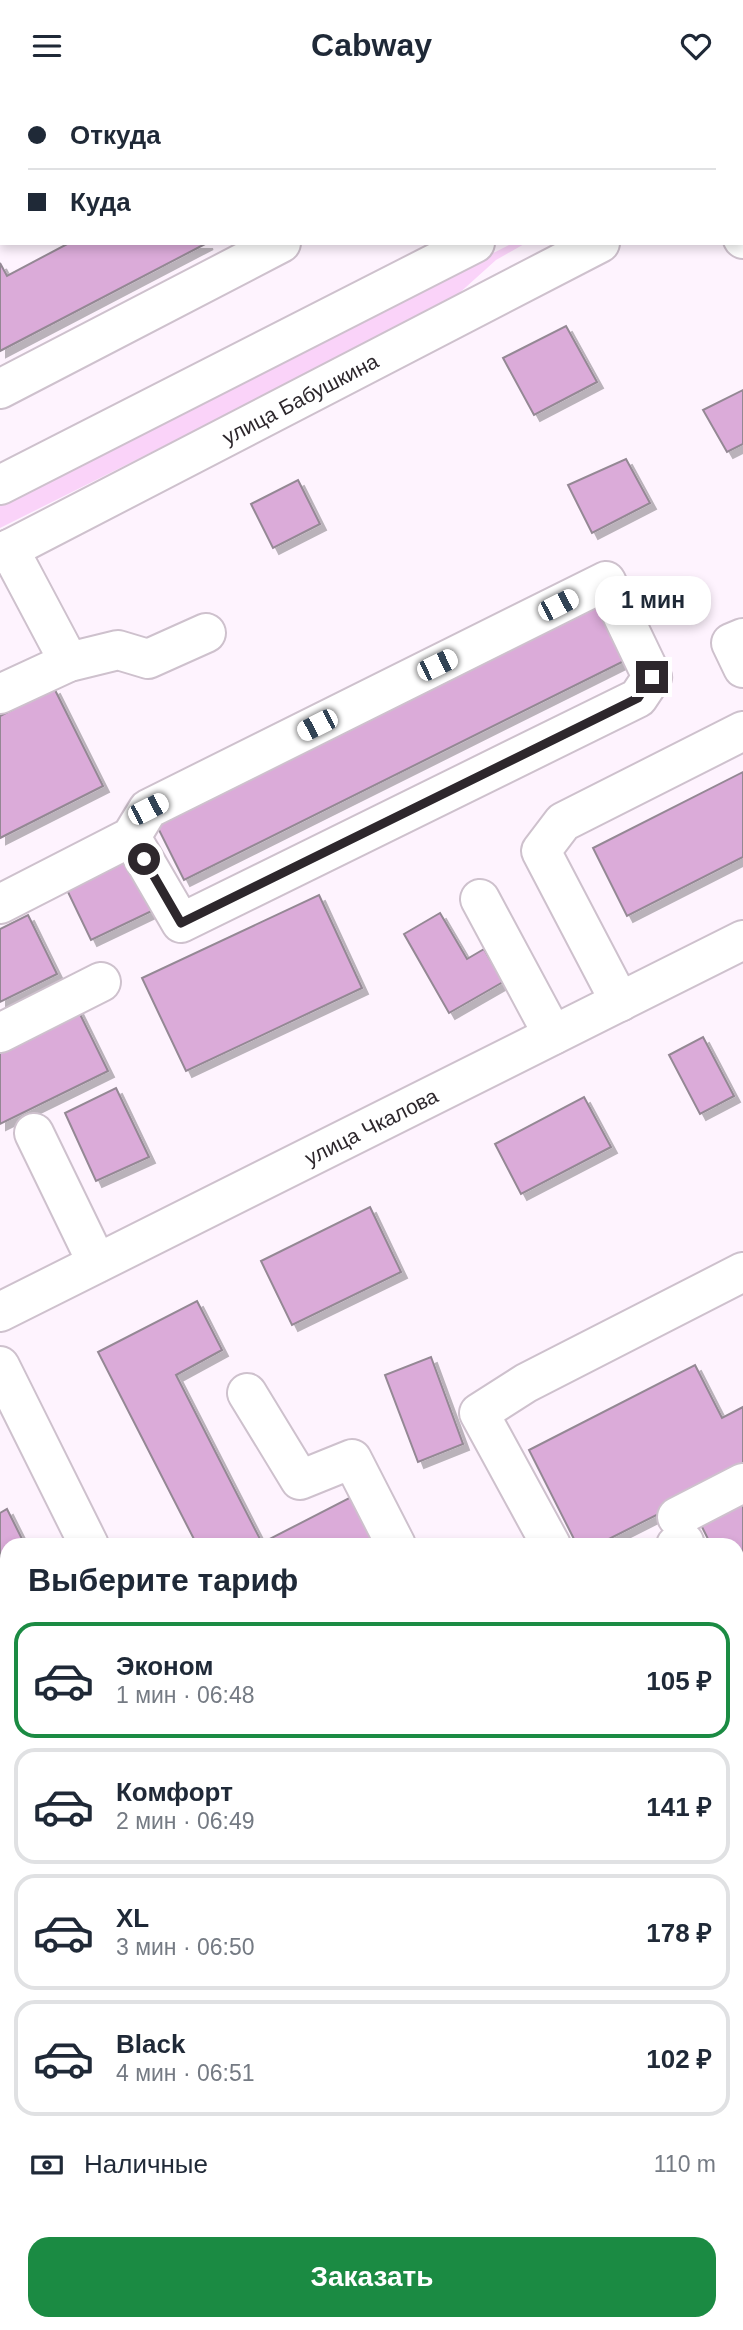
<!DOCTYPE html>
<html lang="ru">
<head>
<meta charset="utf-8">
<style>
  :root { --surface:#fff; --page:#f6f6f7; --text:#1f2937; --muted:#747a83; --line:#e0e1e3; --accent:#1b8b43 }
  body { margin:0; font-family:Helvetica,sans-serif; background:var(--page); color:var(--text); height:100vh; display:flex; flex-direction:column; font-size:26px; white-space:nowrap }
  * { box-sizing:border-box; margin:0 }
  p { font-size:23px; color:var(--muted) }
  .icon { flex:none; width:38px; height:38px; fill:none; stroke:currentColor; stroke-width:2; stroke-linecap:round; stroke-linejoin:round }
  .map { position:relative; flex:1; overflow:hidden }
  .side { position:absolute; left:0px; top:1447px; width:744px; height:793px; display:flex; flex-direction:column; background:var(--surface); border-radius:21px 21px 0 0; box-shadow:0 4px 10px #0003 }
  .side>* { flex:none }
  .top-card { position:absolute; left:0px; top:0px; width:744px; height:154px; box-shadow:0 4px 10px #0003; display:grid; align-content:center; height:154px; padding:0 28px; background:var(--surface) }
  .end { position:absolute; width:32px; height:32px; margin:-16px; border:9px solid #2d272c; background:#fff; box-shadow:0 0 0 4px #fff }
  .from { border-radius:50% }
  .bubble { position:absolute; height:49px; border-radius:21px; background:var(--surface); box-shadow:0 4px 10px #0003; font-size:23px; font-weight:600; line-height:49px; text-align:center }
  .car { position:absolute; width:21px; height:42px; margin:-21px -10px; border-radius:9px; box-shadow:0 0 5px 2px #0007; background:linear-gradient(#fff 24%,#345 0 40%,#fff 0 76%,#345 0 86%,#fff 0) }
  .top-card b { display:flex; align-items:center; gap:24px; height:66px; font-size:26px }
  .top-card b+b { border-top:2px solid var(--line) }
  .top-card i { width:18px; height:18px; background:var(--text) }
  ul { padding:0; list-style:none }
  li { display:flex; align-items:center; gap:21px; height:116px; margin:0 14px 10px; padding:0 14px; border:4px solid var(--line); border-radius:21px }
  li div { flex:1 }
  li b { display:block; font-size:26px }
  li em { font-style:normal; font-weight:600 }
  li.selected { border-color:var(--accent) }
  li>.icon { width:63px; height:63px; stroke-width:1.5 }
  h2 { padding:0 28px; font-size:32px; line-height:84px }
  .pay { display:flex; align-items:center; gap:18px; height:77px; padding:0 28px; font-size:26px }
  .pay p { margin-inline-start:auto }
  .cta { display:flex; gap:14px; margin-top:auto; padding:14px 28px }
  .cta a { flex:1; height:80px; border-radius:21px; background:var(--accent); color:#fff; font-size:28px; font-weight:600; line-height:80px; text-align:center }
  header { display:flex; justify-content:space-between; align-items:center; height:91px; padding:0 28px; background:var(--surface); font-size:32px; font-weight:600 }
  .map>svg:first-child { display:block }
  .green { fill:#fad3f9 }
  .building { fill:#dbabd9; stroke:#948894; stroke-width:2; filter:url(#shadow) }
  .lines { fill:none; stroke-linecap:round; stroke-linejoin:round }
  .minor-casing { stroke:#cec1cd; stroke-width:42 }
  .major-casing { stroke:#cec1cd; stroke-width:42 }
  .minor { stroke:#fff; stroke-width:38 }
  .major { stroke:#fff; stroke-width:38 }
  .route { stroke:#2d272c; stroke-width:9 }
  .labels { text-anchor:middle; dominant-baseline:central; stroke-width:5; stroke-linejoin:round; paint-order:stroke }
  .street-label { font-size:21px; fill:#2d272c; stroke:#fff }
</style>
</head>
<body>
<header><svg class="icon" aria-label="menu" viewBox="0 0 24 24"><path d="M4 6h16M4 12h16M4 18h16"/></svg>Cabway<svg class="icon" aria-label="heart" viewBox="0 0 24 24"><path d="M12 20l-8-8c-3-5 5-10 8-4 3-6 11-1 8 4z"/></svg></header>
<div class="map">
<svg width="743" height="2239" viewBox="0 0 743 2239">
  <defs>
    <filter id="shadow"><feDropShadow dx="6" dy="6" stdDeviation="0" flood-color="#0004"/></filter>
  </defs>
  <rect width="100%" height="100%" fill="#fef3fe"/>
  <!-- green -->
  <polygon class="green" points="513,152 526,152 496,169 446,214 0,437 0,413"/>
  <!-- building -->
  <g class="building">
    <polygon points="333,0 506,0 503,2 330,2"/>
    <polygon points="69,152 207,152 0,260 0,172 7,185"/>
    <polygon points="566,235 597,291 534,324 503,267"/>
    <polygon points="743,299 743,353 727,361 703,319"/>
    <polygon points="626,368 650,412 592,442 568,394"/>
    <polygon points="298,389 320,433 273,457 251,413"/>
    <polygon points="597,510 626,569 184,789 155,731"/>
    <polygon points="54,597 103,695 0,747 0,625"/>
    <polygon points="743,681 743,766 627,825 593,757"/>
    <polygon points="135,766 158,817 91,849 67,799"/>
    <polygon points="319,804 362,897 186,980 142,887"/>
    <polygon points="440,822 467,868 484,858 503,891 449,922 404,843"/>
    <polygon points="28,824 57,883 0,911 0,838"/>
    <polygon points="74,911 108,980 0,1033 0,947"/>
    <polygon points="703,946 734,1005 700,1023 669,964"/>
    <polygon points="116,997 149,1066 96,1090 65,1022"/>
    <polygon points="584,1006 611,1056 521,1103 495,1053"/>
    <polygon points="370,1116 401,1181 292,1234 261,1170"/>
    <polygon points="197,1210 222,1259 176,1284 262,1452 357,1403 384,1454 197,1454 98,1261"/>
    <polygon points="431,1266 463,1353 418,1371 385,1284"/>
    <polygon points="695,1274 722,1327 743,1316 743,1518 737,1506 737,1454 711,1454 688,1408 597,1454 577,1454 529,1359"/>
    <polygon points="7,1418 25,1454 7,1454 7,1487 0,1490 0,1422"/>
    <polygon points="7,1521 7,1548 0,1534 0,1525"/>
    <polygon points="743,1714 743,1812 737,1815 737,1717"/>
    <polygon points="7,2089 7,2145 0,2132 0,2093"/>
    <polygon points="743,2204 743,2239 684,2239 682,2233 737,2233 737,2207"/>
    <polygon points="265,2233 360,2233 363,2239 269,2239"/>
  </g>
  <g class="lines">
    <!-- minor casing -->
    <g class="minor-casing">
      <g id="minor">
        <polyline points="670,0 671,2"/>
        <polyline points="256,2 257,0"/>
        <polyline points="573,2 576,0"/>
        <polyline points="0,116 2,115"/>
        <polyline points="742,146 743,148"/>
        <polyline points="0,298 281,152"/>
        <polyline points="9,458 69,571"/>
        <polyline points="743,547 731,552 743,577"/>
        <polyline points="0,603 69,571 118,559 148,568 206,542"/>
        <polyline points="480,808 553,944"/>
        <polyline points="0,813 131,746 148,718 606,490 652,586 638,607 181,832 131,746"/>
        <polyline points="620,911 541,760 563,731 743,640"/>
        <polyline points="0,942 101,891"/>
        <polyline points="34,1042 97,1172"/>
        <polyline points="0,1275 89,1454"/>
        <polyline points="247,1302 300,1389 352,1368 396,1454"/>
        <polyline points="677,1426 743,1392"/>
        <polyline points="551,1454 479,1322 526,1292 743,1181"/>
        <polyline points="676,1454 684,1451 685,1454"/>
        <polyline points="737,1548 743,1559"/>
        <polyline points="737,1629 743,1626"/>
        <polyline points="0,1705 7,1701"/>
        <polyline points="737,1854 743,1851"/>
        <polyline points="0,2000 7,1997"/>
        <polyline points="737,2006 743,2003"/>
        <polyline points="737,2161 743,2158"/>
        <polyline points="0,2217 7,2213"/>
        <polyline points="235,2233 238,2239"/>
        <polyline points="479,2233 482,2239"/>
        <polyline points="565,2239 578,2233"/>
      </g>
    </g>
    <!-- major casing -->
    <g class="major-casing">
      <g id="major">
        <polyline points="742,16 743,16"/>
        <polyline points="742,79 743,79"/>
        <polyline points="0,394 475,152"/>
        <path id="s1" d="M0 463 600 152"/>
        <path id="s2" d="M0 1221 743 849"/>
      </g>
    </g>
    <!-- minor -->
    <use href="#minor" class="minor"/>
    <!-- major -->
    <use href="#major" class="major"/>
  </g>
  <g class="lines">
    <!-- route -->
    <polyline class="route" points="144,768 181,832 638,607 652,586"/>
  </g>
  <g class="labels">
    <!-- street labels -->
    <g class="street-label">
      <text stroke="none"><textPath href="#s1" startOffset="338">улица Бабушкина</textPath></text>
      <text stroke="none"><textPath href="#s2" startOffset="415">улица Чкалова</textPath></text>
    </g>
  </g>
</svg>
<i class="end from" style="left:144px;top:768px"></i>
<i class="end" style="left:652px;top:586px"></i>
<div class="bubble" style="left:595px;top:485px;width:116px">1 мин</div>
<i class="car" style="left:558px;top:514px;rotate:63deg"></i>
<i class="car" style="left:437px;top:574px;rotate:64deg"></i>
<i class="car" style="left:317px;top:634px;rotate:243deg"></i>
<i class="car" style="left:148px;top:718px;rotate:63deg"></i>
<div class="top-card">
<b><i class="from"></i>Откуда</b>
<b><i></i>Куда</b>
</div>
<section class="side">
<h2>Выберите тариф</h2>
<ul>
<li class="selected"><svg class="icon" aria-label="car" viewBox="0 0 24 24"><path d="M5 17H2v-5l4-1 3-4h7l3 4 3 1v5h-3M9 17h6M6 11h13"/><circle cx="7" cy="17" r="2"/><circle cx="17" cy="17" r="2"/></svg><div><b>Эконом</b><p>1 мин · 06:48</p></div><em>105 ₽</em></li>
<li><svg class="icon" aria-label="car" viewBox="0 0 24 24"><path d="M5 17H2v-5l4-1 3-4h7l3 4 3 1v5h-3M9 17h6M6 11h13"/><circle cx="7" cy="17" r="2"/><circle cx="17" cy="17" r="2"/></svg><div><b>Комфорт</b><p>2 мин · 06:49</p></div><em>141 ₽</em></li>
<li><svg class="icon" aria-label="car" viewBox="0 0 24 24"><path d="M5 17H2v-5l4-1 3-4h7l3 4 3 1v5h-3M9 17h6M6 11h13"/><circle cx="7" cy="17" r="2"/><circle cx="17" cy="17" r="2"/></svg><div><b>XL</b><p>3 мин · 06:50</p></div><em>178 ₽</em></li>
<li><svg class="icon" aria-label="car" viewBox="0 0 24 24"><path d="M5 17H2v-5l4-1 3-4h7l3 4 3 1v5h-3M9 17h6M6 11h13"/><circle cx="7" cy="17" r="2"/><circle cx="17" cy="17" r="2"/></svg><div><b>Black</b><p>4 мин · 06:51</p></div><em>102 ₽</em></li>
</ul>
<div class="pay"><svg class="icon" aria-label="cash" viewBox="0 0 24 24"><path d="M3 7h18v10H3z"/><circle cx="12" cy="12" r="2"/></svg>Наличные<p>110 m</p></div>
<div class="cta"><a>Заказать</a></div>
</section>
</div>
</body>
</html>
